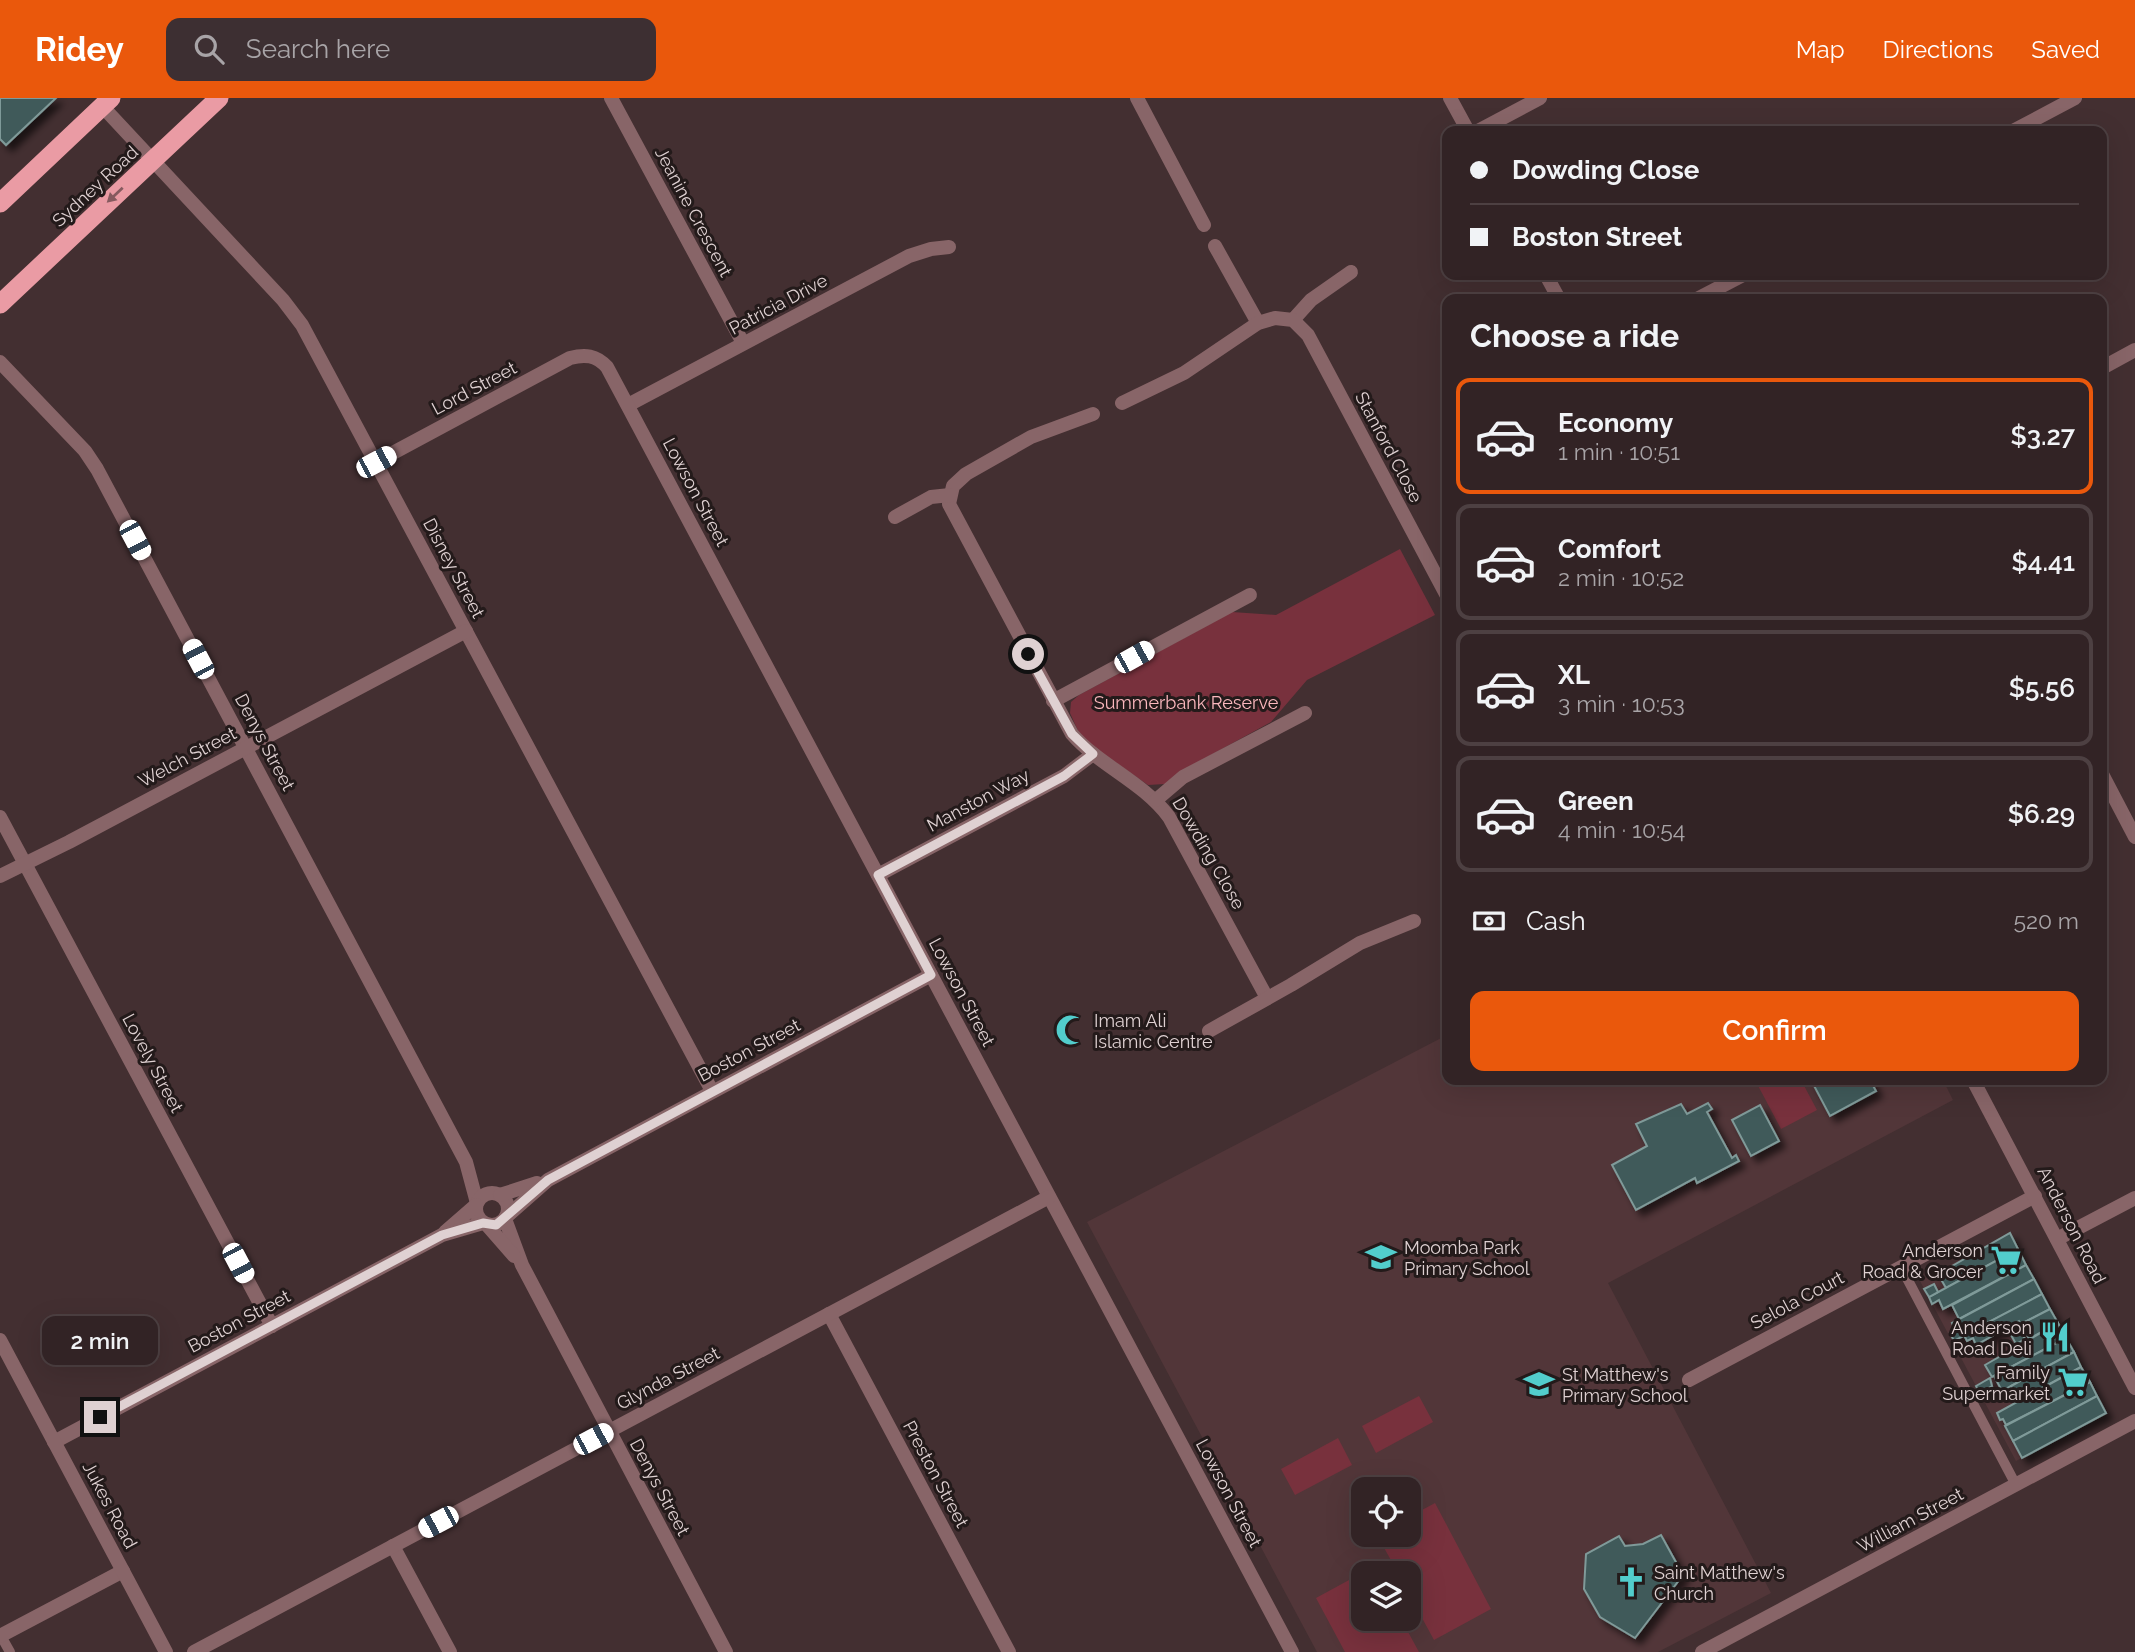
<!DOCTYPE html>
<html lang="en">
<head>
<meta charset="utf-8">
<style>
  :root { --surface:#322325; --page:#3d2f32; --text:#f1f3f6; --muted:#a8a4a7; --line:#4d4042; --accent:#ea580c }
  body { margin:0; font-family:Raleway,sans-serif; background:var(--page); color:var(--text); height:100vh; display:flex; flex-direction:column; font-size:26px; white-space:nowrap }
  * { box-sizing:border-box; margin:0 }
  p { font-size:23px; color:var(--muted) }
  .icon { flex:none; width:38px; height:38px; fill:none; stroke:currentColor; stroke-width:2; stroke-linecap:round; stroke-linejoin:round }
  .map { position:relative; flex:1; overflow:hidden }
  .drawer { position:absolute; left:1442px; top:196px; width:665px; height:791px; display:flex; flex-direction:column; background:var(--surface); border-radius:14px; box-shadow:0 7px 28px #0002,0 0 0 2px var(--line) }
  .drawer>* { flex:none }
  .banner { position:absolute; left:1442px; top:28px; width:665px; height:154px; border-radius:14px; box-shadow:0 7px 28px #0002,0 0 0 2px var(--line); display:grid; align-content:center; height:154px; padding:0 28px; background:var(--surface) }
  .tools { position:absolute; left:1351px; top:1379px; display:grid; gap:14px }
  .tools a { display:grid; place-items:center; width:70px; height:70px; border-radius:14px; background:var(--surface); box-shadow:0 7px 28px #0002,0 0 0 2px var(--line); font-size:35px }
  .end { position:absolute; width:32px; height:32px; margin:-16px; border:9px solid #dfd1d2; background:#111; box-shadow:0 0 0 4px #111 }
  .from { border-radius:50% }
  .bubble { position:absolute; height:49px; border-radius:14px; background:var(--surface); box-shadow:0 7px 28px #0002,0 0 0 2px var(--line); font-size:23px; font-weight:600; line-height:49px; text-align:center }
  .car { position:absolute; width:21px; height:42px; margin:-21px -10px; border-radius:9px; box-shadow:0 0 5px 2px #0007; background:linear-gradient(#fff 24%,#345 0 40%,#fff 0 76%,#345 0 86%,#fff 0) }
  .banner b { display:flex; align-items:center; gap:24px; height:66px; font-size:26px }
  .banner b+b { border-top:2px solid var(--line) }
  .banner i { width:18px; height:18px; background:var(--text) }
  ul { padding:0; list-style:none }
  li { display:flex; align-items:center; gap:21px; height:116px; margin:0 14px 10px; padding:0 14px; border:4px solid var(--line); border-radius:14px }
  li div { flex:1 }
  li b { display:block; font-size:26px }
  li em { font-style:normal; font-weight:600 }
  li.on { border-color:var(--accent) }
  li>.icon { width:63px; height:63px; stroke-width:1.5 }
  h2 { padding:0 28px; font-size:32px; line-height:84px }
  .pay { display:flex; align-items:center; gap:18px; height:77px; padding:0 28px; font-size:26px }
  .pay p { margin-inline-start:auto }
  .action { display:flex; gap:14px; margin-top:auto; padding:14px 28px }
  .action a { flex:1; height:80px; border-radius:14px; background:var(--accent); color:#fff; font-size:28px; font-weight:600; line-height:80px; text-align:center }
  header { display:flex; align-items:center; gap:42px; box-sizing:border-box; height:98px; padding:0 35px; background:var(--accent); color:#fff }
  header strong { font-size:33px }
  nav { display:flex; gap:38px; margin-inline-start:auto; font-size:24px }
  .search { width:490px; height:63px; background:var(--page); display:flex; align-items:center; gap:18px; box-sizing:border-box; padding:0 24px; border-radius:14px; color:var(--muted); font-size:26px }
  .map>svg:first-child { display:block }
  .built { fill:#523639; fill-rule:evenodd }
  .green { fill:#78313d }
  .building { fill:#415a5a; stroke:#7f9a99; stroke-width:2; filter:url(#shadow) }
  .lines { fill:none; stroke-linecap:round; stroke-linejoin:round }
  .service { stroke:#886568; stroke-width:10 }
  .minor { stroke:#886568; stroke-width:14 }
  .tertiary { stroke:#886568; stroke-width:14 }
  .trunk { stroke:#ea9ba4; stroke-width:19 }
  .oneway { fill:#865a5f }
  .route { stroke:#dfd1d2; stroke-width:9 }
  .labels { text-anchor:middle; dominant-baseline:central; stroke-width:6; stroke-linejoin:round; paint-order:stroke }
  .street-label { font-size:18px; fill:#dfd1d2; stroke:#231a1a }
  .park-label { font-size:18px; fill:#fbb7bd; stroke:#231a1a }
  .poi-label { font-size:18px; fill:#dfd1d2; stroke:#231a1a; text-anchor:start }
</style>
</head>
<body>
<header>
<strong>Ridey</strong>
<div class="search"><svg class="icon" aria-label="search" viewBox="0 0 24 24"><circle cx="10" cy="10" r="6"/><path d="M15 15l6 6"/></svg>Search here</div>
<nav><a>Map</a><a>Directions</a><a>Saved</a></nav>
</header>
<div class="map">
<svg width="2135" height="1554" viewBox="0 0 2135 1554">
  <defs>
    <filter id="shadow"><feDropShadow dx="6" dy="6" stdDeviation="3.5" flood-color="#0009"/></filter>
  </defs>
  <rect width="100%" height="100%" fill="#432f31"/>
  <!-- built -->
  <g class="built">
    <path d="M1447 937V982H1943L1953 1002 1608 1185 1771 1495 1658 1554H1317L1087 1124ZM1363 1391H1409V1437H1363ZM1363 1475H1409V1521H1363Z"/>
    <polygon points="2010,1135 2106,1315 2016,1363 1920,1183"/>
  </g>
  <!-- green -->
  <g class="green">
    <polygon points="1400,451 1435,517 1307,582 1271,624 1180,674 1165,686 1148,687 1092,648 1079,635 1070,615 1071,604 1079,597 1232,514 1276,517"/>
    <polygon points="1755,982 1801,982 1817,1012 1781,1031"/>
    <polygon points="1419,1298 1433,1324 1376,1355 1362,1328"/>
    <polygon points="1338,1340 1352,1367 1295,1397 1281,1371"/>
    <polygon points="1435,1405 1491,1511 1434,1542 1409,1496 1409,1475 1398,1475 1377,1437 1409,1437 1409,1419"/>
    <polygon points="1373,1469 1377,1475 1363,1475 1363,1521 1401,1521 1419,1554 1345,1554 1316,1500"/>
  </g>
  <!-- building -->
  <g class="building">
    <polygon points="0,0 56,0 6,47 0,41"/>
    <polygon points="1811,982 1870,982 1876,993 1830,1018"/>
    <polygon points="1708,1005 1712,1011 1707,1014 1732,1060 1736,1057 1739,1063 1697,1085 1695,1080 1636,1112 1612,1067 1647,1048 1636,1026 1681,1006 1687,1016"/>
    <polygon points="1760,1007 1779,1043 1751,1058 1732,1022"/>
    <polygon points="2010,1135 2018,1151 1946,1190 1938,1176"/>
    <polygon points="2018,1151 2026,1167 1943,1211 1939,1202 1932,1206 1929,1199"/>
    <polygon points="2026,1167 2034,1181 1959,1221 1952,1207"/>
    <polygon points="2034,1181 2042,1196 1954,1243 1950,1235 1955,1232 1952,1225"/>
    <polygon points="1934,1186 1938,1194 1929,1199 1924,1191"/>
    <polygon points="2042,1196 2050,1211 2021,1226 2019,1223 1976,1247 1973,1240 1967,1243 1964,1237"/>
    <polygon points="2050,1211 2058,1225 2029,1241 2021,1226"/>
    <polygon points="2058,1225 2066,1240 1992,1279 1985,1267"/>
    <polygon points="2020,1232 2025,1241 2016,1246 2011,1237"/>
    <polygon points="2066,1240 2074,1254 2002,1293 1994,1278"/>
    <polygon points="2074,1254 2081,1269 2018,1303 2011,1288"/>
    <polygon points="2081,1269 2090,1284 2006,1327 2003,1321 2000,1322 1997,1315"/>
    <polygon points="1990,1280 1992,1288 1980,1295 1976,1288"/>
    <polygon points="2090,1284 2097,1298 2013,1343 2005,1328"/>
    <polygon points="2097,1298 2106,1315 2022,1360 2013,1343"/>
    <polygon points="1661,1437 1683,1477 1635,1540 1600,1519 1584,1491 1586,1456 1619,1438 1625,1448 1643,1446"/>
  </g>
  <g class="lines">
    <!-- service -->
    <g class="service">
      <polyline points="1901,1169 2016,1387"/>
      <polyline points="1,1538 10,1554"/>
    </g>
    <!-- minor -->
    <g class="minor">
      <polyline points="611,0 743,245"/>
      <polyline points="1137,0 1204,127"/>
      <polyline points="102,8 283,202 302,227 712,993"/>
      <polyline points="1478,33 1540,0"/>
      <polyline points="2013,33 2075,0"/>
      <polyline points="1215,148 1258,225"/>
      <polyline points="1697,201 1743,177"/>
      <polyline points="1293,222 1311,202 1351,174"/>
      <polyline points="0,264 85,353 97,371 466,1064 477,1105"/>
      <polyline points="2102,270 2135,252"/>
      <polyline points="1122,305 1184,275 1258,225 1275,220 1293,222 1308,237 1447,498"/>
      <polyline points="628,307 909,158 931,151 949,149"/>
      <path d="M1093 316 1031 339 966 376 953 388 949 406 1072 636C1100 668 1143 684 1169 719L1267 900"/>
      <path d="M376 364 570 260C585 256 596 257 607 269L1292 1554"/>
      <polyline points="895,419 931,399 950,397"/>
      <polyline points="1053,603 1250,497"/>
      <polyline points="2102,676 2135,739"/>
      <polyline points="1156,702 1183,679 1305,615"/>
      <polyline points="0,719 272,1228"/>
      <polyline points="878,777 1064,678 1093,656"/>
      <polyline points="0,778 69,744 466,533"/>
      <polyline points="1447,811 1447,810"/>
      <polyline points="1209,933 1291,887 1360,845 1414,823"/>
      <circle cx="492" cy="1111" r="16"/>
      <polyline points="500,1097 537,1085"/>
      <polyline points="506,1119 548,1082 931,877"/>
      <polyline points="505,1121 522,1167 726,1554"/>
      <polyline points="486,1126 514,1158"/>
      <polyline points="445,1134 476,1107"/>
      <polyline points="2057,1141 2135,1100"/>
      <polyline points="829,1216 1009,1554"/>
      <polyline points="1689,1282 2035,1098"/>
      <polyline points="54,1344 442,1137 483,1125"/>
      <polyline points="393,1448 450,1554"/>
      <polyline points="0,1538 123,1473"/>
      <polyline points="194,1554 1049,1099"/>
      <polyline points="1702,1554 2135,1323"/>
    </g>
    <!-- tertiary -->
    <g class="tertiary">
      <polyline points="1450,0 1468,33"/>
      <polyline points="1546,177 1559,201"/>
      <polyline points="1973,982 2135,1290"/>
      <polyline points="0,1242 166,1554"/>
    </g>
    <!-- trunk -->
    <g class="trunk">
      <polyline points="0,105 111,0"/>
      <polyline points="0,206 219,0"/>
    </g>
  </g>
  <!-- one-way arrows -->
  <defs><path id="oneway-solid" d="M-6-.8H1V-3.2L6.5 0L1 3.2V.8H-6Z" transform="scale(1.75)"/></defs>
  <use class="oneway" href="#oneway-solid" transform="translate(115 97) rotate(137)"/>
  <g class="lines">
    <!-- route -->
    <polyline class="route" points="100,1319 442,1137 483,1125 496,1127 548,1082 931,877 878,777 1064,678 1093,656 1072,636 1028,556"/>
  </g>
  <!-- icons -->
  <defs>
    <g id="mosque-bare" transform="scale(2.415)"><path d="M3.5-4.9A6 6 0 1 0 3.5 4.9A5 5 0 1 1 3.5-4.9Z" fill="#52cdcc" stroke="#231a1a" stroke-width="2.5" paint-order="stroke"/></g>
    <g id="school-bare" transform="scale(2.415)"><path d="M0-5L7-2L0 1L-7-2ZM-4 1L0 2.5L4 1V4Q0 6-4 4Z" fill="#52cdcc" stroke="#231a1a" stroke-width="2.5" paint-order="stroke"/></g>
    <g id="supermarket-bare" transform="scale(2.415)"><path d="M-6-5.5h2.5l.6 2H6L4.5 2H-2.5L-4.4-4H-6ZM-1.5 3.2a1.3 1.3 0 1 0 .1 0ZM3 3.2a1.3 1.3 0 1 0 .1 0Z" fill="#52cdcc" stroke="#231a1a" stroke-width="2.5" paint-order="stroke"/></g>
    <g id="restaurant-bare" transform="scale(2.415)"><path d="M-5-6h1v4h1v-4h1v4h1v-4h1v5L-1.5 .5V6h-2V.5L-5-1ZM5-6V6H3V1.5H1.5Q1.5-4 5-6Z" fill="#52cdcc" stroke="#231a1a" stroke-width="2.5" paint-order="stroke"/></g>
    <g id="church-bare" transform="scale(2.415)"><path d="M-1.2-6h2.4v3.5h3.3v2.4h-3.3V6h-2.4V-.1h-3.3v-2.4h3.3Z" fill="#52cdcc" stroke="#231a1a" stroke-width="2.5" paint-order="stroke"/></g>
  </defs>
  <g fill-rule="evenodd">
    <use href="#mosque-bare" x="1071" y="932"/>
    <use href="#school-bare" x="1381" y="1159"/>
    <use href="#supermarket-bare" x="2006" y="1162"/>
    <use href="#restaurant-bare" x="2055" y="1239"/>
    <use href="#supermarket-bare" x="2073" y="1284"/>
    <use href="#school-bare" x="1539" y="1286"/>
    <use href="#church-bare" x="1631" y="1484"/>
  </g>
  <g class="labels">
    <!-- street labels -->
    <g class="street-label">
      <text transform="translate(95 88) rotate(-43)">Sydney Road</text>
      <text transform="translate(694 114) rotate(62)">Jeanine Crescent</text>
      <text transform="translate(778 206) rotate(-28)">Patricia Drive</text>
      <text transform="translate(474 290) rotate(-28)">Lord Street</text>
      <text transform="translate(1389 349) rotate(62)">Stanford Close</text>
      <text transform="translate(696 394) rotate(62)">Lowson Street</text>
      <text transform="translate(454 470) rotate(62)">Disney Street</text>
      <text transform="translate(265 644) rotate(62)">Denys Street</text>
      <text transform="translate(187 659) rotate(-28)">Welch Street</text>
      <text transform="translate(978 702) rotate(-28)">Manston Way</text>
      <text transform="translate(1209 755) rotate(60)">Dowding Close</text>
      <text transform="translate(962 894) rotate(62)">Lowson Street</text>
      <text transform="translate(749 952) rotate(-28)">Boston Street</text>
      <text transform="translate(153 965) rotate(62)">Lovely Street</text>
      <text transform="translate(2072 1127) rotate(63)">Anderson Road</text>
      <text transform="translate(1797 1202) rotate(-28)">Selola Court</text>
      <text transform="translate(239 1223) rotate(-28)">Boston Street</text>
      <text transform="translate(668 1280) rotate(-28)">Glynda Street</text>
      <text transform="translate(936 1376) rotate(62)">Preston Street</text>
      <text transform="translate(660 1389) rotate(62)">Denys Street</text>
      <text transform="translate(1229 1395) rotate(62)">Lowson Street</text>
      <text transform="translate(110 1407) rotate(62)">Jukes Road</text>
      <text transform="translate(1910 1422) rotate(-28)">William Street</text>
    </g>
    <!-- park labels -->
    <g class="park-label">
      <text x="1186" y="604">Summerbank Reserve</text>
    </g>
    <!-- poi labels -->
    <g class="poi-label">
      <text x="1094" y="922">Imam Ali<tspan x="1094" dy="21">Islamic Centre</tspan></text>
      <text x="1404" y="1149">Moomba Park<tspan x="1404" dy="21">Primary School</tspan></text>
      <text x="1983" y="1152" text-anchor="end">Anderson<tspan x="1983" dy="21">Road &amp; Grocer</tspan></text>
      <text x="2032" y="1229" text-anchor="end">Anderson<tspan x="2032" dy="21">Road Deli</tspan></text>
      <text x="2050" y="1274" text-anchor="end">Family<tspan x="2050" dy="21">Supermarket</tspan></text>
      <text x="1562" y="1276">St Matthew's<tspan x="1562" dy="21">Primary School</tspan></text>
      <text x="1654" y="1474">Saint Matthew's<tspan x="1654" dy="21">Church</tspan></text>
    </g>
  </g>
</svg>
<div class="tools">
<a><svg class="icon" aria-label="locate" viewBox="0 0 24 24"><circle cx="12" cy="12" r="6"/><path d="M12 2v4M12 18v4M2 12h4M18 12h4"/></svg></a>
<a><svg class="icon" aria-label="layers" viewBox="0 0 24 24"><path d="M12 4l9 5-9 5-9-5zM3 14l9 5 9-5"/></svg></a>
</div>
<i class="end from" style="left:1028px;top:556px"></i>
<i class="end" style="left:100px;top:1319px"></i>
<div class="bubble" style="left:42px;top:1218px;width:116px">2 min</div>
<i class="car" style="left:376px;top:364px;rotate:62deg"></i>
<i class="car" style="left:135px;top:442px;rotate:152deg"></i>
<i class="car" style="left:1134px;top:559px;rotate:61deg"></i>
<i class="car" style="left:198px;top:561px;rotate:332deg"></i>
<i class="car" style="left:238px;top:1165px;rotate:152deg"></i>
<i class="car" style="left:593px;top:1341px;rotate:62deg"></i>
<i class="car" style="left:438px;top:1424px;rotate:242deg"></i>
<div class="banner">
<b><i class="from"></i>Dowding Close</b>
<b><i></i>Boston Street</b>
</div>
<section class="drawer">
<h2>Choose a ride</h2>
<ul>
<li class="on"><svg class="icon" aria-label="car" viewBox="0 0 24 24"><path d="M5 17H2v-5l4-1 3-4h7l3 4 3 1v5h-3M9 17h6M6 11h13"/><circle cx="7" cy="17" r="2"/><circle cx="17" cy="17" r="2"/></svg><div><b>Economy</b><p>1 min · 10:51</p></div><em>$3.27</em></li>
<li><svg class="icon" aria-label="car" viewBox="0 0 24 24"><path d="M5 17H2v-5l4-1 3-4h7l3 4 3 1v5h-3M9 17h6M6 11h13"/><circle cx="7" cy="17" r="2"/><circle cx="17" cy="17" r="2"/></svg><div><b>Comfort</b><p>2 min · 10:52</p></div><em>$4.41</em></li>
<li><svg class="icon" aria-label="car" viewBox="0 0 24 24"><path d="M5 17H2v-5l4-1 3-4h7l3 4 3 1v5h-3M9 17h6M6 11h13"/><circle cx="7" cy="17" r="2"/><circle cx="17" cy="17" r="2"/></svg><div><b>XL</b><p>3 min · 10:53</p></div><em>$5.56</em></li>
<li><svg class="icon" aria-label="car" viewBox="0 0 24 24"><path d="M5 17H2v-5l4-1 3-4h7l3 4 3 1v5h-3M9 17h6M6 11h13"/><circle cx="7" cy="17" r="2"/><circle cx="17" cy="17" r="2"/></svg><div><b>Green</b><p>4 min · 10:54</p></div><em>$6.29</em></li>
</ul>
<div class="pay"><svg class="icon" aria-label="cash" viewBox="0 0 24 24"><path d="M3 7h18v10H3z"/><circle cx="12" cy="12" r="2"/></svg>Cash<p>520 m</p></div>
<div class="action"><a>Confirm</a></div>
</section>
</div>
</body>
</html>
